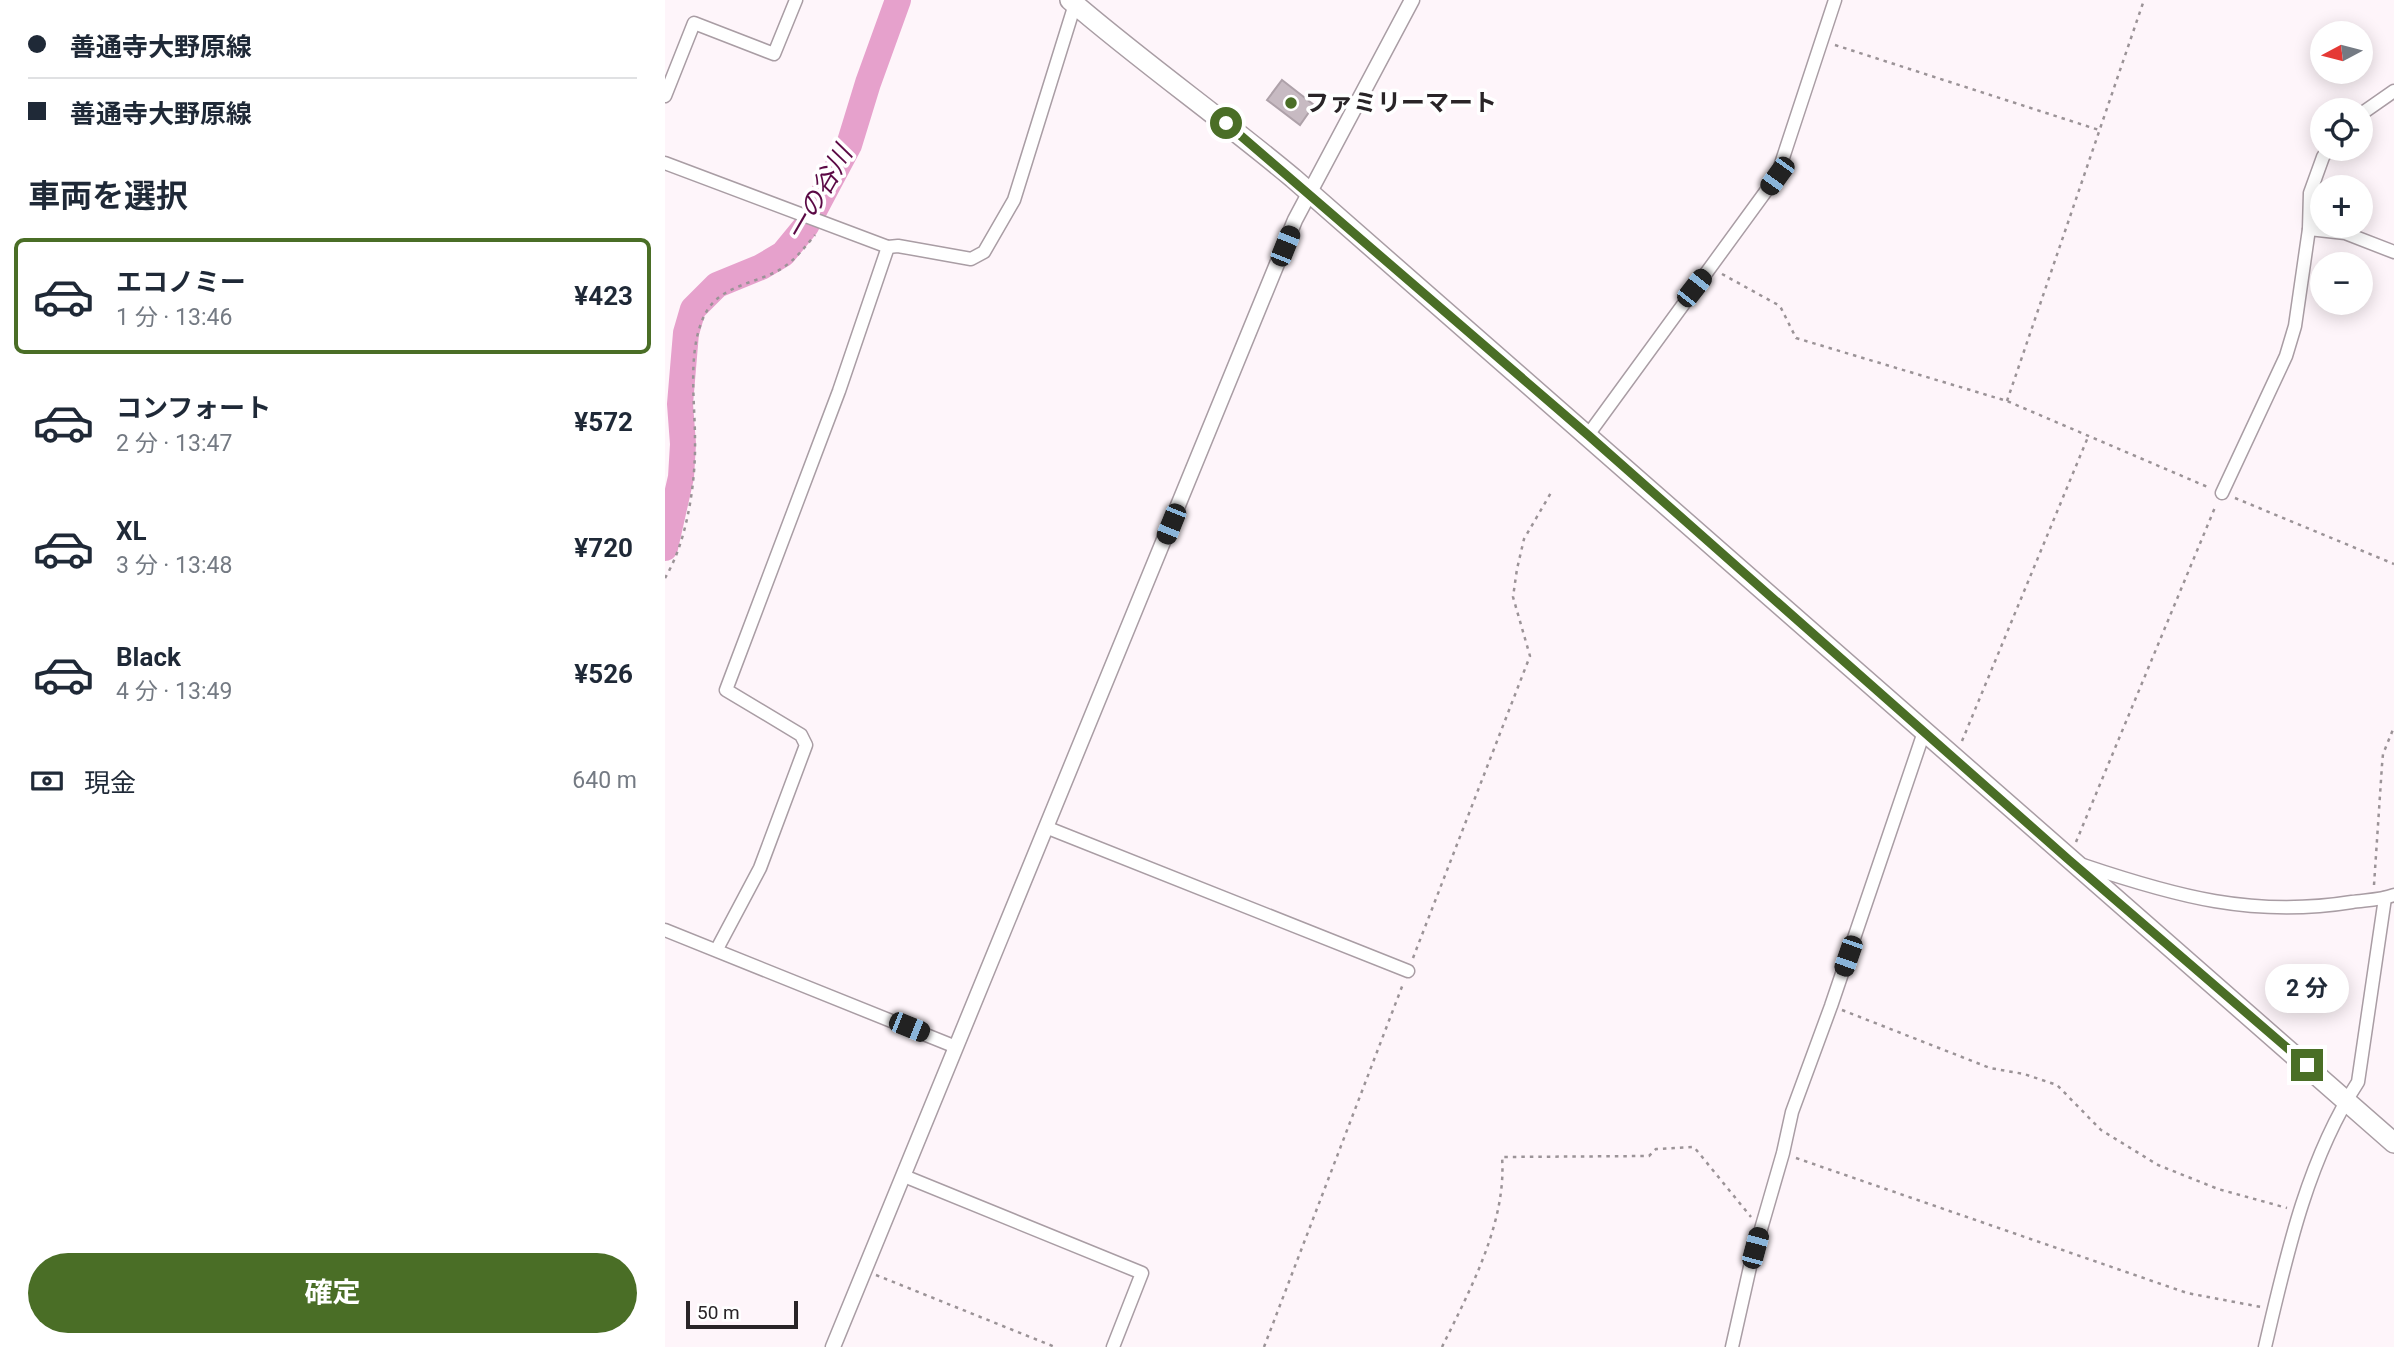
<!DOCTYPE html>
<html lang="ja">
<head>
<meta charset="utf-8">
<style>
  :root { --surface:#fff; --page:#f6f6f7; --text:#1f2937; --muted:#747a83; --line:#e0e1e3; --accent:#4a6e26 }
  body { margin:0; font-family:Roboto,"Noto Sans JP",sans-serif; background:var(--page); color:var(--text); height:100vh; display:flex; flex-direction:column; font-size:26px; white-space:nowrap }
  * { box-sizing:border-box; margin:0 }
  p { font-size:23px; color:var(--muted) }
  .icon { flex:none; width:38px; height:38px; fill:none; stroke:currentColor; stroke-width:2; stroke-linecap:round; stroke-linejoin:round }
  .map { position:relative; flex:1; overflow:hidden }
  .drawer { display:flex; flex-direction:column; background:var(--surface); width:665px }
  .drawer>* { flex:none }
  .top-card { display:grid; align-content:center; height:154px; padding:0 28px; background:var(--surface) }
  .needle { width:46px; rotate:263deg }
  .tools { position:absolute; left:1645px; top:21px; display:grid; gap:14px }
  .tools a { display:grid; place-items:center; width:63px; height:63px; border-radius:50%; background:var(--surface); box-shadow:0 4px 18px #0003; font-size:35px }
  .scale { position:absolute; left:21px; bottom:18px; width:112px; box-sizing:border-box; padding-left:7px; border:4px solid #292427; border-top:0; font-size:19px; line-height:24px; white-space:nowrap; color:#292427; -webkit-text-stroke:5px #fff; paint-order:stroke }
  .end { position:absolute; width:32px; height:32px; margin:-16px; border:9px solid #4a6e26; background:#fff; box-shadow:0 0 0 4px #fff }
  .from { border-radius:50% }
  .bubble { position:absolute; height:49px; border-radius:24px; background:var(--surface); box-shadow:0 4px 18px #0003; font-size:23px; font-weight:700; line-height:49px; text-align:center }
  .car { position:absolute; width:21px; height:42px; margin:-21px -10px; border-radius:9px; box-shadow:0 0 5px 2px #0007; background:linear-gradient(#222 24%,#8ab4d8 0 40%,#222 0 76%,#8ab4d8 0 86%,#222 0) }
  .top-card b { display:flex; align-items:center; gap:24px; height:66px; font-size:26px }
  .top-card b+b { border-top:2px solid var(--line) }
  .top-card i { width:18px; height:18px; background:var(--text) }
  ul { padding:0; list-style:none }
  li { display:flex; align-items:center; gap:21px; height:116px; margin:0 14px 10px; padding:0 14px; border:4px solid transparent; border-radius:10px }
  li div { flex:1 }
  li b { display:block; font-size:26px }
  li em { font-style:normal; font-weight:700 }
  li.on { border-color:var(--accent) }
  li>.icon { width:63px; height:63px; stroke-width:1.5 }
  h2 { padding:0 28px; font-size:32px; line-height:84px }
  .pay { display:flex; align-items:center; gap:18px; height:77px; padding:0 28px; font-size:26px }
  .pay p { margin-inline-start:auto }
  .cta { display:flex; gap:14px; margin-top:auto; padding:14px 28px }
  .cta a { flex:1; height:80px; border-radius:42px; background:var(--accent); color:#fff; font-size:28px; font-weight:700; line-height:80px; text-align:center }
  main { display:flex; flex:1; min-height:0 }
  .map>svg:first-child { display:block }
  .lines { fill:none; stroke-linecap:round; stroke-linejoin:round }
  .river { stroke:#e6a1cc; stroke-width:26 }
  .building { fill:#c7bac2; stroke:#aea1a9; stroke-width:2 }
  .minor-casing { stroke:#a99da4; stroke-width:15 }
  .tertiary-casing { stroke:#a99da4; stroke-width:17 }
  .primary-casing { stroke:#a99da4; stroke-width:22 }
  .path { stroke:#9b9397; stroke-width:2.5; stroke-dasharray:3.5 5; stroke-linecap:butt }
  .minor { stroke:#fff; stroke-width:12 }
  .tertiary { stroke:#fff; stroke-width:14 }
  .primary { stroke:#fff; stroke-width:19 }
  .route { stroke:#4a6e26; stroke-width:9 }
  .poi-dot { fill:#4a6e26; stroke:#fff; stroke-width:2.5 }
  .labels { text-anchor:middle; dominant-baseline:central; stroke-width:7; stroke-linejoin:round; paint-order:stroke }
  .poi-label { font-size:24px; font-weight:bold; fill:#292427; stroke:#fff; text-anchor:start }
  .water-label { font-size:26px; font-style:italic; fill:#5b0945; stroke:#fff }
</style>
</head>
<body>
<main>
<section class="drawer">
<div class="top-card">
<b><i class="from"></i>善通寺大野原線</b>
<b><i></i>善通寺大野原線</b>
</div>
<h2>車両を選択</h2>
<ul>
<li class="on"><svg class="icon" aria-label="car" viewBox="0 0 24 24"><path d="M5 17H2v-5l4-1 3-4h7l3 4 3 1v5h-3M9 17h6M6 11h13"/><circle cx="7" cy="17" r="2"/><circle cx="17" cy="17" r="2"/></svg><div><b>エコノミー</b><p>1 分 · 13:46</p></div><em>¥423</em></li>
<li><svg class="icon" aria-label="car" viewBox="0 0 24 24"><path d="M5 17H2v-5l4-1 3-4h7l3 4 3 1v5h-3M9 17h6M6 11h13"/><circle cx="7" cy="17" r="2"/><circle cx="17" cy="17" r="2"/></svg><div><b>コンフォート</b><p>2 分 · 13:47</p></div><em>¥572</em></li>
<li><svg class="icon" aria-label="car" viewBox="0 0 24 24"><path d="M5 17H2v-5l4-1 3-4h7l3 4 3 1v5h-3M9 17h6M6 11h13"/><circle cx="7" cy="17" r="2"/><circle cx="17" cy="17" r="2"/></svg><div><b>XL</b><p>3 分 · 13:48</p></div><em>¥720</em></li>
<li><svg class="icon" aria-label="car" viewBox="0 0 24 24"><path d="M5 17H2v-5l4-1 3-4h7l3 4 3 1v5h-3M9 17h6M6 11h13"/><circle cx="7" cy="17" r="2"/><circle cx="17" cy="17" r="2"/></svg><div><b>Black</b><p>4 分 · 13:49</p></div><em>¥526</em></li>
</ul>
<div class="pay"><svg class="icon" aria-label="cash" viewBox="0 0 24 24"><path d="M3 7h18v10H3z"/><circle cx="12" cy="12" r="2"/></svg>現金<p>640 m</p></div>
<div class="cta"><a>確定</a></div>
</section>
<div class="map">
<svg width="1729" height="1347" viewBox="0 0 1729 1347">
  <rect width="100%" height="100%" fill="#fef5fa"/>
  <g class="lines">
    <!-- river -->
    <polyline class="river" points="0,548 16,477 18,444 15,404 21,333 28,309 52,285 96,267 118,254 141,226 184,145 203,83 233,0"/>
  </g>
  <!-- building -->
  <polygon class="building" points="617,80 649,105 635,125 602,100"/>
  <g class="lines">
    <!-- minor casing -->
    <g class="minor-casing">
      <g id="minor">
        <polyline points="0,96 29,23 109,54 131,0"/>
        <polyline points="1696,114 1729,91"/>
        <polyline points="0,163 223,247 233,246 306,259 319,252 349,200 410,4"/>
        <polyline points="1644,229 1680,233 1729,252"/>
        <polyline points="923,435 1112,176 1170,0"/>
        <polyline points="1557,493 1621,356 1630,326 1644,229 1645,193 1658,157 1663,149"/>
        <polyline points="383,828 743,971"/>
        <path d="M1418 865C1510 896 1588 918 1687 902 1701 900 1716 900 1729 895"/>
        <polyline points="0,930 291,1047"/>
        <polyline points="52,949 95,868 141,745 136,735 61,690 174,391 223,247"/>
        <polyline points="239,1176 477,1273 448,1347"/>
        <polyline points="1067,1347 1085,1267 1118,1153 1127,1112 1166,1006 1259,732"/>
        <path d="M1600 1347C1621 1257 1642 1160 1693 1082L1720 898"/>
      </g>
    </g>
    <!-- tertiary casing -->
    <g class="tertiary-casing">
      <polyline id="tertiary" points="168,1347 630,220 747,0"/>
    </g>
    <!-- primary casing -->
    <g class="primary-casing">
      <path id="primary" d="M405 0C477 62 555 117 628 178L1729 1143"/>
    </g>
    <!-- path -->
    <g class="path">
      <polyline points="1170,45 1434,130"/>
      <polyline points="1057,274 1115,306 1131,338 1342,401 1545,488"/>
      <polyline points="1342,401 1479,0"/>
      <polyline points="1570,498 1729,564"/>
      <path d="M0 578C22 542 31 482 30 439 30 400 21 344 43 309 59 285 92 283 116 269 130 260 139 248 150 235"/>
      <polyline points="1297,741 1423,437"/>
      <polyline points="1411,842 1551,505"/>
      <polyline points="1709,885 1717,765 1718,754 1729,727"/>
      <polyline points="748,958 865,656 848,597 852,569 859,539 887,491"/>
      <polyline points="1177,1010 1325,1068 1359,1074 1392,1085 1436,1130 1493,1165 1553,1189 1622,1208"/>
      <polyline points="1131,1158 1522,1293 1596,1307"/>
      <polyline points="211,1275 390,1347"/>
      <polyline points="599,1347 738,984"/>
      <path d="M777 1347C805 1290 842 1222 837 1157L984 1156 991 1149 1029 1147 1086 1217"/>
    </g>
    <!-- minor -->
    <use href="#minor" class="minor"/>
    <!-- tertiary -->
    <use href="#tertiary" class="tertiary"/>
    <!-- primary -->
    <use href="#primary" class="primary"/>
  </g>
  <g class="lines">
    <!-- route -->
    <polyline class="route" points="561,123 923,435 1404,860 1642,1065"/>
  </g>
  <!-- markers -->
  <circle class="poi-dot" cx="626" cy="103" r="7"/>
  <g class="labels">
    <!-- poi labels -->
    <g class="poi-label">
      <text x="640" y="103">ファミリーマート</text>
    </g>
    <!-- water labels -->
    <g class="water-label">
      <text transform="translate(154 193) rotate(-60)">一の谷川</text>
    </g>
  </g>
</svg>
<div class="tools">
<a><svg class="needle" viewBox="-14 -14 28 28"><path d="M0-13l5 13h-10z" fill="#e53935"/><path d="M0 13l5-13h-10z" fill="#747a83"/></svg></a>
<a><svg class="icon" aria-label="locate" viewBox="0 0 24 24"><circle cx="12" cy="12" r="6"/><path d="M12 2v4M12 18v4M2 12h4M18 12h4"/></svg></a>
<a>+</a>
<a>−</a>
</div>
<div class="scale">50 m</div>
<i class="end from" style="left:561px;top:123px"></i>
<i class="end" style="left:1642px;top:1065px"></i>
<div class="bubble" style="left:1600px;top:964px;width:84px">2 分</div>
<i class="car" style="left:1112px;top:176px;rotate:216deg"></i>
<i class="car" style="left:620px;top:246px;rotate:22deg"></i>
<i class="car" style="left:1029px;top:288px;rotate:38deg"></i>
<i class="car" style="left:506px;top:524px;rotate:202deg"></i>
<i class="car" style="left:1183px;top:956px;rotate:199deg"></i>
<i class="car" style="left:244px;top:1027px;rotate:112deg"></i>
<i class="car" style="left:1090px;top:1248px;rotate:15deg"></i>
</div>
</main>
</body>
</html>
